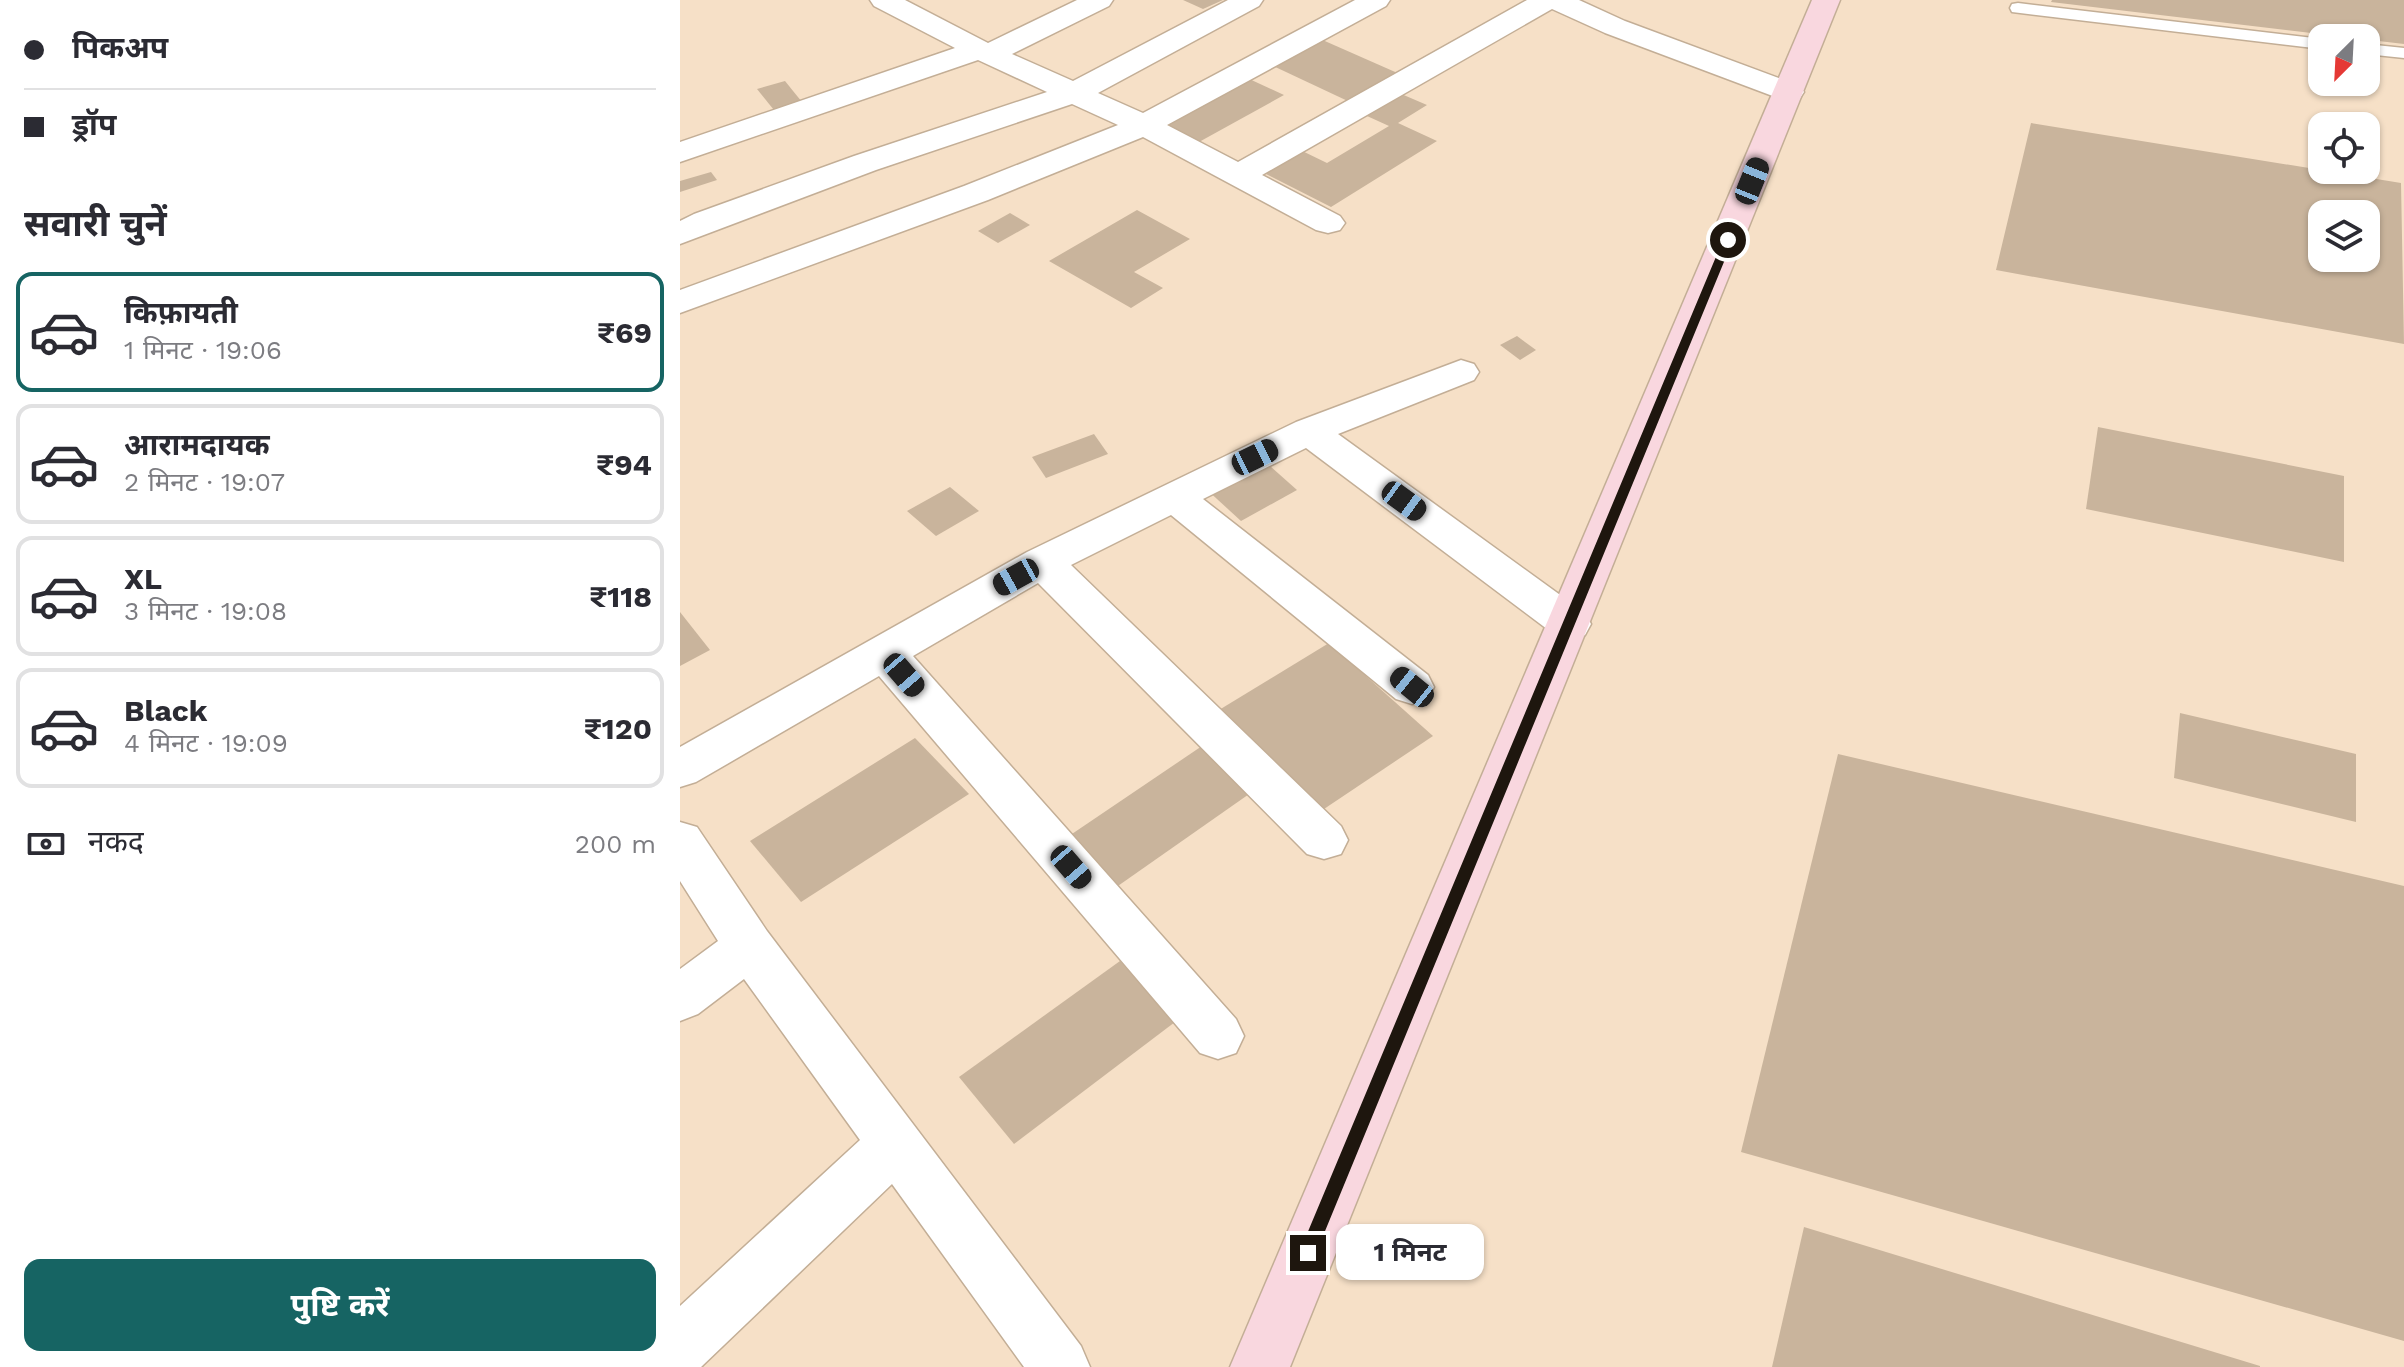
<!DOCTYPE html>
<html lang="hi">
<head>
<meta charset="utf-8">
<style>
  :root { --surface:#fff; --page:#f7f7f7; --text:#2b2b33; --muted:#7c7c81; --line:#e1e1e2; --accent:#166463 }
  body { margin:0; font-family:"Work Sans","Noto Sans Devanagari",sans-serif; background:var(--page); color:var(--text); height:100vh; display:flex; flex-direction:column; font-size:30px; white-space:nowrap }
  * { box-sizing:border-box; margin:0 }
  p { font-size:26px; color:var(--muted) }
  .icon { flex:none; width:44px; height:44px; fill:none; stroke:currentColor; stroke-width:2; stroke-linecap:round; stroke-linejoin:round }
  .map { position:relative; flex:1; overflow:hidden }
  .drawer { display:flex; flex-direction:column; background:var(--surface); width:680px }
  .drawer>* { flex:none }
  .guide { display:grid; align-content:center; height:176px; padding:0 24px; background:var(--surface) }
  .needle { width:52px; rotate:204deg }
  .tools { position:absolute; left:1628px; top:24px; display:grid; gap:16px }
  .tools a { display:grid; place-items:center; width:72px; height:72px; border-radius:16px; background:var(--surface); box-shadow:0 2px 6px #0004; font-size:40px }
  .end { position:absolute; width:36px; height:36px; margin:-18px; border:10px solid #1e160e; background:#fff; box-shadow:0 0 0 4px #fff }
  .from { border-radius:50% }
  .bubble { position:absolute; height:56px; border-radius:16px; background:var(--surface); box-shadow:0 2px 6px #0004; font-size:26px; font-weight:700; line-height:56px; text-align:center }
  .car { position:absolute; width:24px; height:48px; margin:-24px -12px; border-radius:10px; box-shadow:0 0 6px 2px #0007; background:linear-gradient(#222 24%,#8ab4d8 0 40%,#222 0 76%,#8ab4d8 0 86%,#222 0) }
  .guide b { display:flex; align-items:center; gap:28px; height:76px; font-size:30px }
  .guide b+b { border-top:2px solid var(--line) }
  .guide i { width:20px; height:20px; background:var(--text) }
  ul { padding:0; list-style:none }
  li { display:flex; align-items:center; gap:24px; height:120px; margin:0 16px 12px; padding:0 8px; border:4px solid var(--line); border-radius:16px }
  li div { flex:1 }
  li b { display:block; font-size:30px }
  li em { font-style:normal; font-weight:700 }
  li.current { border-color:var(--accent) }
  li>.icon { width:72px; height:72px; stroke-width:1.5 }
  h2 { padding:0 24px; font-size:36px; line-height:96px }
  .pay { display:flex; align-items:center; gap:20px; height:88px; padding:0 24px; font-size:30px }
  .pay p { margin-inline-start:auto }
  .primary-button { display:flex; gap:16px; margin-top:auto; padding:16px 24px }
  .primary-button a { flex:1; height:92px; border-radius:16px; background:var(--accent); color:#fff; font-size:32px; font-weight:700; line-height:92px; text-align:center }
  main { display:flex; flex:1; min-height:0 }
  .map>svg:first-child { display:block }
  .building { fill:#c9b49c; fill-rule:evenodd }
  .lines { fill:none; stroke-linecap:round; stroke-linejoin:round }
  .lane-casing { stroke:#c3ae96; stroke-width:3 }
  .street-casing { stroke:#c3ae96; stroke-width:3 }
  .secondary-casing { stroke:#c3ae96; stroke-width:3 }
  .lane { fill:#fff; fill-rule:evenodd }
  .street { fill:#fff; fill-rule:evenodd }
  .secondary { fill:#f9d7df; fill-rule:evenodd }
  .route { fill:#1e160e }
</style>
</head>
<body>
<main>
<section class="drawer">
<div class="guide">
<b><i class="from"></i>पिकअप</b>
<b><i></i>ड्रॉप</b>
</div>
<h2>सवारी चुनें</h2>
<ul>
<li class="current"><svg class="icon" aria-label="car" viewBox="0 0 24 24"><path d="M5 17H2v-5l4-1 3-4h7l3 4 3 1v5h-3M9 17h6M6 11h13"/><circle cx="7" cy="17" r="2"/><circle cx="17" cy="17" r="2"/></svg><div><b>किफ़ायती</b><p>1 मिनट · 19:06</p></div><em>₹69</em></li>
<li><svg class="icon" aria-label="car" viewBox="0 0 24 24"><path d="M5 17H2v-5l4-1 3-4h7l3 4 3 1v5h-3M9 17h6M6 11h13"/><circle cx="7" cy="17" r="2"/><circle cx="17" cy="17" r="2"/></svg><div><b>आरामदायक</b><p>2 मिनट · 19:07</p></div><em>₹94</em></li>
<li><svg class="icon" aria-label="car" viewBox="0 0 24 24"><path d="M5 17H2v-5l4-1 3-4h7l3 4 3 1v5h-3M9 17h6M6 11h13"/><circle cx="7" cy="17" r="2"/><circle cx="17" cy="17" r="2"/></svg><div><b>XL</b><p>3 मिनट · 19:08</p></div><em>₹118</em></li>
<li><svg class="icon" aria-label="car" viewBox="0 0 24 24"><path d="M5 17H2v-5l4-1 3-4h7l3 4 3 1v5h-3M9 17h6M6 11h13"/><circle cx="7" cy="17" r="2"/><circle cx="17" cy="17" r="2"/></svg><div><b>Black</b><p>4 मिनट · 19:09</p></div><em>₹120</em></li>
</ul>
<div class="pay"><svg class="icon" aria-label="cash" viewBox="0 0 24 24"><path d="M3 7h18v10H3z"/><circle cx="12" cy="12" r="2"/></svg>नकद<p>200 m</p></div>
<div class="primary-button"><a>पुष्टि करें</a></div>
</section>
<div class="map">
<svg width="1724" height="1367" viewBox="0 0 1724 1367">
  <rect width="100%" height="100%" fill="#f6e0c7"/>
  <!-- building -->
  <g class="building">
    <polygon points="503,0 543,0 523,9"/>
    <polygon points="1372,0 1724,0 1724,44 1371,2"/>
    <polygon points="638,38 722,75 672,103 589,64"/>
    <polygon points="565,77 604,95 519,142 480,122"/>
    <polygon points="105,81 126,107 98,115 77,89"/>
    <polygon points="712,90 747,105 718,123 757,141 651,207 576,169 614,147 647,163 709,126 676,111"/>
    <path d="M1351 123 1721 183 1724 344 1316 270ZM1642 214H1686V258H1642Z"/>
    <polygon points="31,172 37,180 0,192 0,181"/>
    <polygon points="457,210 510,239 454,272 483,288 451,308 369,261"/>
    <polygon points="330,213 350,225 318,243 298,231"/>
    <polygon points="837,336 856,350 840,360 820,345"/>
    <polygon points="1418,427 1664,476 1664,562 1406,509"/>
    <polygon points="414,434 428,454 366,478 352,457"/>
    <polygon points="582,459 617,490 561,521 525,488"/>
    <polygon points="270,487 299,511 256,536 227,511"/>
    <polygon points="0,612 30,650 0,666"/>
    <polygon points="649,643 753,736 641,811 539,710"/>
    <polygon points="1500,713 1676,754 1676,822 1494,778"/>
    <polygon points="235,738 289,794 121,902 70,841"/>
    <polygon points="522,746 572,792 435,888 386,838"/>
    <polygon points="1158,754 1724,886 1724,1341 1061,1152"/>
    <polygon points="440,961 495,1022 334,1144 279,1077"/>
    <polygon points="1124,1227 1580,1366 1580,1367 1092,1367"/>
  </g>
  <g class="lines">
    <!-- lane casing -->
    <g class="lane-casing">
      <g id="lane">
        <polygon points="1338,3 1642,39 1642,49 1332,12 1330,8 1332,4"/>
        <polygon points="1686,44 1724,48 1724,58 1686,54"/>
      </g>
    </g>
    <!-- street casing -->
    <g class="street-casing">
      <g id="street">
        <polygon points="190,0 225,0 308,43 397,0 433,0 429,6 332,54 393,81 548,0 583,0 579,6 418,93 463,113 675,0 710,0 706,6 487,125 558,162 847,0 899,0 945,21 1120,86 1124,92 1120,98 1109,101 1098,98 925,33 872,9 582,175 660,216 665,223 660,230 648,233 636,230 463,137 308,200 0,313 0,290 284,186 438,125 392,104 196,170 0,244 0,221 14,214 174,156 367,92 298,60 0,162 0,142 275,48 194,6"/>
        <polygon points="781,360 794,364 799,372 794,380 658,434 905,613 911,624 905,635 890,640 875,635 626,448 523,499 748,675 754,687 748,699 732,704 716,699 491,515 391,565 661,826 668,840 661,854 644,859 627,854 358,583 233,656 556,1019 564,1036 556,1053 538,1059 520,1053 199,676 16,782 0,787 0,747 347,552 616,422"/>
        <polygon points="0,822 17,827 87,931 401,1346 410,1367 344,1367 212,1184 21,1367 0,1367 0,1306 180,1140 64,979 18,1014 0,1021 0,969 38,941 0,881"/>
      </g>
    </g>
    <!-- secondary casing -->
    <g class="secondary-casing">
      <polygon id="secondary" points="1132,0 1160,0 610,1367 550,1367"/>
    </g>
    <!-- lane -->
    <use href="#lane" class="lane"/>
    <!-- street -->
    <use href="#street" class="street"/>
    <!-- secondary -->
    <use href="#secondary" class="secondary"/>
  </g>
  <!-- route -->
  <polygon class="route" points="1048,237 1053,240 636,1253 634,1258 628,1261 622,1258 619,1253 1043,240"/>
</svg>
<div class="tools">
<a><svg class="needle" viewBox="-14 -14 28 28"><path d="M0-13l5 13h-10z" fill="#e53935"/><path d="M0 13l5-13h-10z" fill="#7c7c81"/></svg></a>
<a><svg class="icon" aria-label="locate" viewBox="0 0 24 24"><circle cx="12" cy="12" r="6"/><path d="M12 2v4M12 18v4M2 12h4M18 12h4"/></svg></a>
<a><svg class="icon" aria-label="layers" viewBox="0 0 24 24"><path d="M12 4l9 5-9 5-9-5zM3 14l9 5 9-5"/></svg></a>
</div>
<i class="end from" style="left:1048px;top:240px"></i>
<i class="end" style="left:628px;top:1253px"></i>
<div class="bubble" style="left:656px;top:1224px;width:148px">1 मिनट</div>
<i class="car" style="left:1072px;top:181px;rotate:22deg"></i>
<i class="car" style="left:575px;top:457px;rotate:64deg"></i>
<i class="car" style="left:724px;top:501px;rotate:126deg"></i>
<i class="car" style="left:336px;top:577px;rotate:241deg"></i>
<i class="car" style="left:224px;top:675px;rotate:139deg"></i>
<i class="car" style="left:732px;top:687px;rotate:309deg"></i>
<i class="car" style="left:391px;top:867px;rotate:139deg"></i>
</div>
</main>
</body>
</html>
